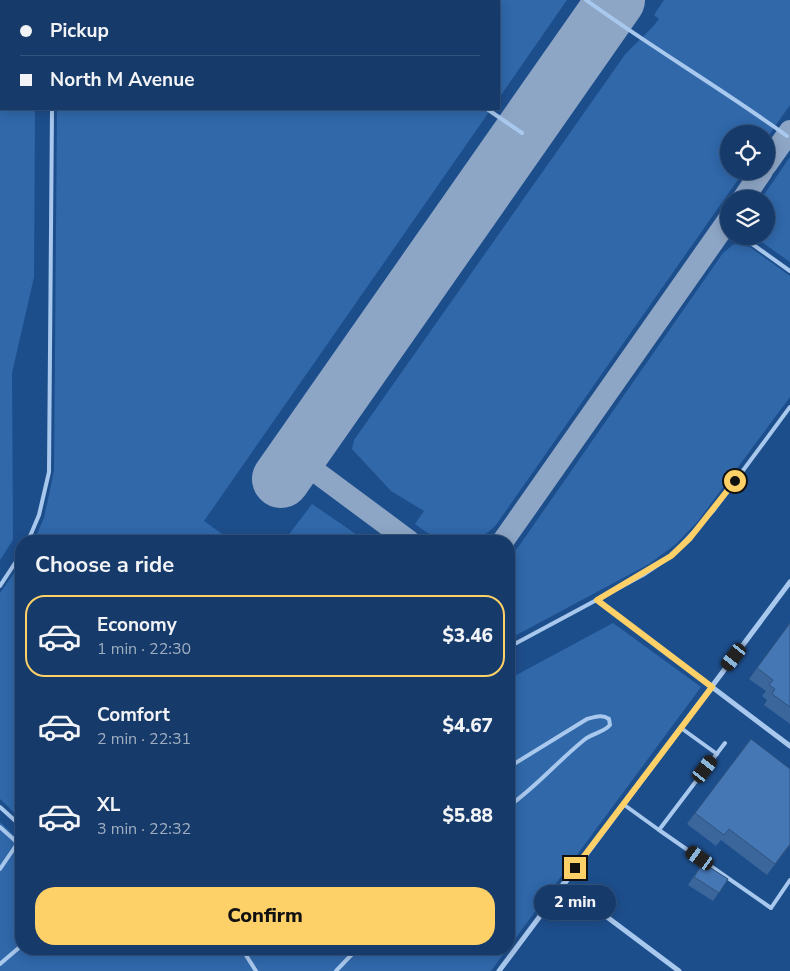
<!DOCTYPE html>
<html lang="en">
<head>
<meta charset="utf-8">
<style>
  :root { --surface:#163a69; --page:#234571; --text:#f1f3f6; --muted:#9eadc0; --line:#35547d; --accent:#fdd068 }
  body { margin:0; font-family:"Nunito Sans",sans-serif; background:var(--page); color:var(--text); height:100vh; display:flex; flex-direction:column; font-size:19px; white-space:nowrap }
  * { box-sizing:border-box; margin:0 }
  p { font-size:16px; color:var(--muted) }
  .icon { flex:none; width:28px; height:28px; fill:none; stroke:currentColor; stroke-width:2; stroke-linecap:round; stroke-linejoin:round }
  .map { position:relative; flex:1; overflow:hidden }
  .side { position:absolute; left:15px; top:535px; width:500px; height:420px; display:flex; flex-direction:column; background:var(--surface); border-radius:20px; box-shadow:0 2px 12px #0003,0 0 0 1px var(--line) }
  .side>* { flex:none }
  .banner { position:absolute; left:0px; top:0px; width:500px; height:110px; box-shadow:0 2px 12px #0003,0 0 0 1px var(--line); display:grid; align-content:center; height:110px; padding:0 20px; background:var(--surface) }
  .controls { position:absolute; left:720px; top:125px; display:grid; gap:10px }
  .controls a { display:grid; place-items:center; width:55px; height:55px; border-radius:50%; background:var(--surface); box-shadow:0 2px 12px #0003,0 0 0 1px var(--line); font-size:25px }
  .end { position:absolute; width:22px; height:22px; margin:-11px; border:6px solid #fdd068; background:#111; box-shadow:0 0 0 2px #111 }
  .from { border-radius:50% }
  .bubble { position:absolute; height:35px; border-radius:18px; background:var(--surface); box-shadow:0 2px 12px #0003,0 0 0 1px var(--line); font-size:16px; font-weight:800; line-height:35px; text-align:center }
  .car { position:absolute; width:15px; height:30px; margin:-15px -8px; border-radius:6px; box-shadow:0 0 4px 1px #0007; background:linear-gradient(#222 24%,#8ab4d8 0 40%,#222 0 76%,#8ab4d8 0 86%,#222 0) }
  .banner b { display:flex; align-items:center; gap:18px; height:48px; font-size:19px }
  .banner b+b { border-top:1px solid var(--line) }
  .banner i { width:12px; height:12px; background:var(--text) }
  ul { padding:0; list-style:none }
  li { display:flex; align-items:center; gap:15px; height:82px; margin:0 10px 8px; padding:0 10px; border:2px solid transparent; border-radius:20px }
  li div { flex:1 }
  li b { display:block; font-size:19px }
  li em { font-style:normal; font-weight:800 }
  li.selected { border-color:var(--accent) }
  li>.icon { width:45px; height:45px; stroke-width:1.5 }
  h2 { padding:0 20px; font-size:22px; line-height:60px }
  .button { display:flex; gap:10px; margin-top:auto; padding:10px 20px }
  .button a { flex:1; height:58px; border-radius:20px; background:var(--accent); color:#111; font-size:20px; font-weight:800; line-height:58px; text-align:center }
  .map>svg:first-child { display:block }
  .green { fill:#3068aa }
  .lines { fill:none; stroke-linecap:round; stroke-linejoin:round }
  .taxiway { stroke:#8ea6c6; stroke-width:22 }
  .runway { stroke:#8ea6c6; stroke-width:58 }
  .service { stroke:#a9c8ed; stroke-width:4 }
  .minor { stroke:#a9c8ed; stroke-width:5 }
  .wall { fill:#3b669b }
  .shaded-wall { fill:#30537e }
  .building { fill:#4577b4; stroke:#30537e }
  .route { stroke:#fdd068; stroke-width:6 }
</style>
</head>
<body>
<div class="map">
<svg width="790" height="971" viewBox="0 0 790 971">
  <rect width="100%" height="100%" fill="#1d4e8c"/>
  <!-- green -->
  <g class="green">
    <polygon points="0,0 35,0 1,1 1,109 35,109 34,277 12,373 13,540 0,560"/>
    <polygon points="58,0 324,0 326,1 58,1"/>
    <polygon points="335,0 567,0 499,98 499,1"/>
    <path d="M664 0H790V105L766 139V134H729V171H744L496 525C471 550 442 546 415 524L424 511 391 491 352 449 354 440 624 56C635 43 648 34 659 19L654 15Z"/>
    <polygon points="57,109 484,109 489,112 204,521 232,541 34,541 44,518 54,471"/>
    <polygon points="790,157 790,262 753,236 766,236 766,199 761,199"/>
    <polygon points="734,244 750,247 790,276 790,397 698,521 676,544 649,564 509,639 509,557 519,546 723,253"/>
    <polygon points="312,504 366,541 284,541"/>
    <polygon points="21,563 21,819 0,799 0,593"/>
    <polygon points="613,623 701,687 509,947 509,679"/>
    <polygon points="0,822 21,842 21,949 507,949 491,971 0,971"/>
  </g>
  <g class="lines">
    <!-- taxiway -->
    <g class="taxiway">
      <polyline points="766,165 790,131"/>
      <polyline points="743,199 762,171"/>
      <polyline points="308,439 307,459 316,472 409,541"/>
      <polyline points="503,541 729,219"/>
    </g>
    <!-- runway -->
    <polyline class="runway" points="281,479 616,0"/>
    <!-- service -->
    <g class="service">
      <polyline points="332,0 334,1"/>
      <path d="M586 0C652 48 721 88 787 136"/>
      <polyline points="53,1 53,0"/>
      <polyline points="487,109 522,133"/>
      <polyline points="725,224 729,227"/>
      <polyline points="741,236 790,271"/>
      <polyline points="28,541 39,515 49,472 52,109"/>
      <polyline points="0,586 21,554"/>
      <polyline points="597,600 712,687"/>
      <polyline points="509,647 643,575 671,556 713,511 790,407"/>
      <polyline points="681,728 717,754"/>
      <path d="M509 767 587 719C595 717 602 714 609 719L610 725C603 733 592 733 584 740 558 761 536 787 509 806"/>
      <polyline points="623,804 659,830 725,743"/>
      <polyline points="0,807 21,826"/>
      <polyline points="0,827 21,846"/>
      <polyline points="659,830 771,908 790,880"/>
      <polyline points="0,869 17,844"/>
      <polyline points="242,949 256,971"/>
      <polyline points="0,964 21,946"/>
      <polyline points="336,971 357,949"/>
    </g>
    <!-- minor -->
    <g class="minor">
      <polyline points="712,687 790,746"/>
      <polyline points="563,884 679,971"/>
      <polyline points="499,971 790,582"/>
    </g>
  </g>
  <!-- wall -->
  <g class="wall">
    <polygon points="790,623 790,724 764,705 767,700 762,696 766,691 749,679"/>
    <polygon points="695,813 790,845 767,875 721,840 716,846 687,824"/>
    <polygon points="703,863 728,879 713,901 688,885"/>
  </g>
  <!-- shaded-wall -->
  <polygon class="shaded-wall" points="790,844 790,845 767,875 775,864"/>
  <!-- building -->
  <g class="building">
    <polygon points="790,623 790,707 772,694 775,689 769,685 773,680 757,668"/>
    <polygon points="751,739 790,769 790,844 775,864 729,829 724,835 695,813"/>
    <polygon points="703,863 728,879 719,893 694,877"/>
  </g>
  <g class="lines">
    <!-- route -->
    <polyline class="route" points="575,868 712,687 597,600 671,556 690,538 735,481"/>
  </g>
</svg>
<div class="controls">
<a><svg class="icon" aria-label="locate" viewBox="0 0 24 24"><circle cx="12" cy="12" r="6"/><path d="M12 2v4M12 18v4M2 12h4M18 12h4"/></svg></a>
<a><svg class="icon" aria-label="layers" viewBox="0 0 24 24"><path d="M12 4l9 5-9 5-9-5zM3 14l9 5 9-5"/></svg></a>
</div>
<i class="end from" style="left:735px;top:481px"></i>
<i class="end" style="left:575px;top:868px"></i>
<div class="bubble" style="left:534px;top:885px;width:82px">2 min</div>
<i class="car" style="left:734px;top:657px;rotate:217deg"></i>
<i class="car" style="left:705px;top:769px;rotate:37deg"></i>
<i class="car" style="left:700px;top:858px;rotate:305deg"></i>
<div class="banner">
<b><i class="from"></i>Pickup</b>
<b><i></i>North M Avenue</b>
</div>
<section class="side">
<h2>Choose a ride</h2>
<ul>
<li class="selected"><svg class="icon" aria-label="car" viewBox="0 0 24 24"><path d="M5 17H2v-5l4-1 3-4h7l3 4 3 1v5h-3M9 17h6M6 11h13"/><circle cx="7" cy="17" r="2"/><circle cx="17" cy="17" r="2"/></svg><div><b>Economy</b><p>1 min · 22:30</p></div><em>$3.46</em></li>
<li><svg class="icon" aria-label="car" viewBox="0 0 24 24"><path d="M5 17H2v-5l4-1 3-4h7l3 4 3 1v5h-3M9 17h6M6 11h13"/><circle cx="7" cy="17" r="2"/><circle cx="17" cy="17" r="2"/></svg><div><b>Comfort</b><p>2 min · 22:31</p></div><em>$4.67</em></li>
<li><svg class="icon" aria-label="car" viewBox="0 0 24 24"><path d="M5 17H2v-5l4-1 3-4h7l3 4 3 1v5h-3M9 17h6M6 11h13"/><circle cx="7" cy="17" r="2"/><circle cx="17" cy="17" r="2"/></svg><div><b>XL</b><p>3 min · 22:32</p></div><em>$5.88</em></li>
</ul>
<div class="button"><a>Confirm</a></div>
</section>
</div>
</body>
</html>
